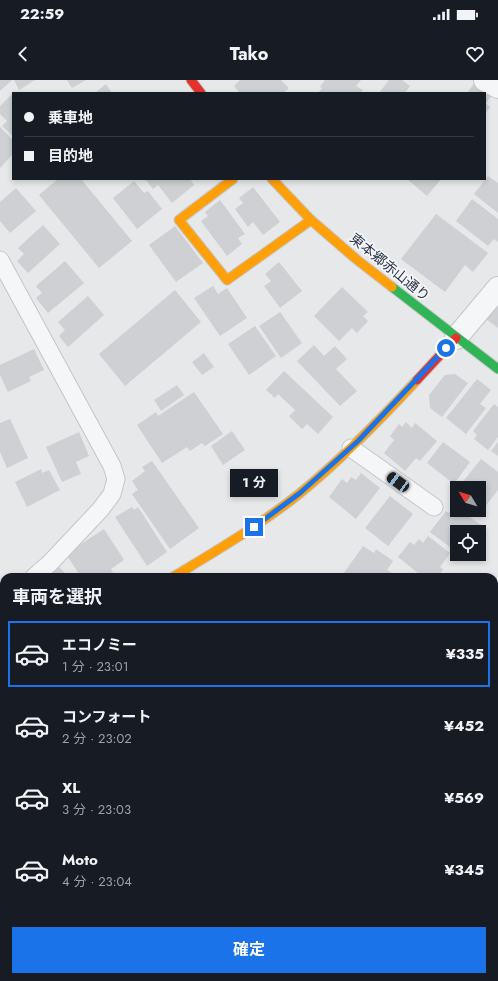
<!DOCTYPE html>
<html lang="ja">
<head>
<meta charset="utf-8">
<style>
  :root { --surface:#171b24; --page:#20242c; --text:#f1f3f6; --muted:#9ea1a6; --line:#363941; --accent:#1a73e8 }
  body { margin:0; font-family:Jost,"Noto Sans JP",sans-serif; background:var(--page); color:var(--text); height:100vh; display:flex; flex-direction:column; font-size:15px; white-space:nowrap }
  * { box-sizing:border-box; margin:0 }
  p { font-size:13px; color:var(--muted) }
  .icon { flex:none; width:22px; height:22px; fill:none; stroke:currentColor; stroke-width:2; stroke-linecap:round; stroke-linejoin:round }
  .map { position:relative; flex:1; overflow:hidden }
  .panel { position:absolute; left:0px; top:493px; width:498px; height:408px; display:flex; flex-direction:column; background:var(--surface); border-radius:12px 12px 0 0; box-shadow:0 2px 6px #0003 }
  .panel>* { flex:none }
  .hud { position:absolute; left:12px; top:12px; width:474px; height:88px; border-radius:0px; box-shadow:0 2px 6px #0003; display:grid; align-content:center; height:88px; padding:0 12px; background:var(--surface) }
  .needle { width:26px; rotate:308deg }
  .controls { position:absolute; left:450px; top:401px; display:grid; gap:8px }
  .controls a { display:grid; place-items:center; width:36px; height:36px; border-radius:0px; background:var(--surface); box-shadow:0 2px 6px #0003; font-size:20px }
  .end { position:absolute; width:18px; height:18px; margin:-9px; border:5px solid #1a73e8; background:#fff; box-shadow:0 0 0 2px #fff }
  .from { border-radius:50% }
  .bubble { position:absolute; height:28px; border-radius:0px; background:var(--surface); box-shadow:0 2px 6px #0003; font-size:13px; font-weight:700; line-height:28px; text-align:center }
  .car { position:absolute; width:12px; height:24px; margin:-12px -6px; border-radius:5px; box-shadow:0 0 3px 1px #0007; background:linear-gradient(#222 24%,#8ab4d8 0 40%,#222 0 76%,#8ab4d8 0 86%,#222 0) }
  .hud b { display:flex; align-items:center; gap:14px; height:38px; font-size:15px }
  .hud b+b { border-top:1px solid var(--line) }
  .hud i { width:10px; height:10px; background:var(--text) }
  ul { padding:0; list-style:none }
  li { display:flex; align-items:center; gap:12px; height:66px; margin:0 8px 6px; padding:0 4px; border:2px solid transparent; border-radius:0px }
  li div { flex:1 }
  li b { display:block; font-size:15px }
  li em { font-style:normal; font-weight:700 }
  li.selected { border-color:var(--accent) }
  li>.icon { width:36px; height:36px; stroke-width:1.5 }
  h2 { padding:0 12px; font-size:18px; line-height:48px }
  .button { display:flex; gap:8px; margin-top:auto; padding:8px 12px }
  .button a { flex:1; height:46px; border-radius:0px; background:var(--accent); color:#fff; font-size:16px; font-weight:700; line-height:46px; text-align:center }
  .status { display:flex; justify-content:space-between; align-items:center; height:28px; padding:0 20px; background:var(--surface); direction:ltr }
  .status svg { height:11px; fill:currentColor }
  header { display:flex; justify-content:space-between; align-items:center; height:52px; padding:0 12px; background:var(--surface); font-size:18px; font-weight:700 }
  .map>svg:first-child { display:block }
  .building { fill:#ced0d3 }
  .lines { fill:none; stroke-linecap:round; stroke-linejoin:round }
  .lane-casing { stroke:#c4c6c8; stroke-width:19 }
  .street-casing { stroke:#c4c6c8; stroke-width:24 }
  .fast-casing { stroke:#c4c6c8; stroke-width:11 }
  .slow-casing { stroke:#c4c6c8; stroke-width:11 }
  .jam-casing { stroke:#c4c6c8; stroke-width:11 }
  .lane { stroke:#f5f6f7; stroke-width:17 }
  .street { stroke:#f5f6f7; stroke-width:22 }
  .fast { stroke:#30b455; stroke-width:9 }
  .slow { stroke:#ff9f0a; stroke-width:9 }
  .jam { stroke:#e5322d; stroke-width:9 }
  .route { stroke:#1a73e8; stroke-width:5 }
  .labels { text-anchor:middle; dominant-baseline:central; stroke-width:3.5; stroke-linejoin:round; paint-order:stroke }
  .street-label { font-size:14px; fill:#2b3445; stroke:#f4f6f9 }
</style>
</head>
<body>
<div class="status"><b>22:59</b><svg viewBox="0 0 49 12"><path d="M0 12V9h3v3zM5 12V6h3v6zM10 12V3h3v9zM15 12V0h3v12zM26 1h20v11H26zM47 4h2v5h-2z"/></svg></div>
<header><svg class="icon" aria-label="back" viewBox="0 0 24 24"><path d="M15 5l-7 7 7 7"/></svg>Tako<svg class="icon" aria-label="heart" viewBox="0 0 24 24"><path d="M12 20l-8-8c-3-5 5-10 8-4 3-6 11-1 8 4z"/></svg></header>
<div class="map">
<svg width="498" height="901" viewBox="0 0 498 901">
  <rect width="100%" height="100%" fill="#e6e8ea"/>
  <!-- building -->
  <g class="building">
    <polygon points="0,0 12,0 0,11"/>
    <polygon points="14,0 35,0 19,10"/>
    <polygon points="67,0 86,0 72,8"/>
    <polygon points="240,0 281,0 289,8 283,13 240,13 234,6"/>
    <polygon points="325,0 361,0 356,6 363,10 361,13 318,13 322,8 320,7"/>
    <polygon points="389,0 402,0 410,6 405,13 379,13"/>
    <polygon points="475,2 492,15 486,23 490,27 485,34 485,13 467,13"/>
    <polygon points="106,4 112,13 95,13"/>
    <polygon points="13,13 13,56 2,46 7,41 0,34 0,26"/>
    <polygon points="0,47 13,60 13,74 0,88"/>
    <polygon points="488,96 498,103 498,133 474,114"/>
    <polygon points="58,99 81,99 132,161 99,188 39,115"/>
    <polygon points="145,99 190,99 194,105 172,123 158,105 153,109"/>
    <polygon points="407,99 441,99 427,116"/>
    <polygon points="134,101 144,113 148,111 162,129 137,149 113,118"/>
    <polygon points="253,107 280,142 263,155 253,142 248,147 235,129 243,123 239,118"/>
    <polygon points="16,108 36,131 10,153 0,141 0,122"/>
    <polygon points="472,119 498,139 498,162 494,159 488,166 456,141"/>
    <polygon points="220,120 245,154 238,158 242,164 227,176 201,141 208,136 205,132"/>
    <polygon points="436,134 488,173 473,192 465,185 445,212 401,179"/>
    <polygon points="43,145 60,164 28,193 17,181 24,174 18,168"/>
    <polygon points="175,146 203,183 176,202 149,165"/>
    <polygon points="65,181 84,203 48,233 36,218 42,213 36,206"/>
    <polygon points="279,182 302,211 280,228 264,206 271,201 265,194"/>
    <polygon points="213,206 218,214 227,208 247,238 220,256 194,218"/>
    <polygon points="342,207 368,232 363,236 368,241 357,253 352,248 339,261 314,236"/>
    <polygon points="175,210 201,242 125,306 99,274"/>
    <polygon points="88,216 104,235 68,267 59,256 65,250 58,242"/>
    <polygon points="498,223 498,248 486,239"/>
    <polygon points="280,232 302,263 281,278 259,246"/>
    <polygon points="255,246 276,276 249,295 228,264"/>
    <polygon points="314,265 324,276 335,266 347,279 336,289 357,311 340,326 297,281"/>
    <polygon points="34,269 44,290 29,297 31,301 8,312 0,295 0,285"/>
    <polygon points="204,273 214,287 202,295 192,282"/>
    <polygon points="284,291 333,337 318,354 307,344 302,349 289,336 295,330 278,314 275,318 266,310"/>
    <polygon points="455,294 468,303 442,337 430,328 429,315 445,295"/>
    <polygon points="477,299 491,310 480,324 486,328 466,354 446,338"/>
    <polygon points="177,305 184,315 161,331 154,320"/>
    <polygon points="194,312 223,354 205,366 202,363 190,371 187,367 162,383 137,345 156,332 158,336"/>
    <polygon points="494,324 498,327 498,357 488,370 474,359 477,355 473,351"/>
    <polygon points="10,339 28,378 7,388 0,372 0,343"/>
    <polygon points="406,342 412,348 415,343 437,361 420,381 416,378 405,391 384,373 394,360 390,356 399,344 402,347"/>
    <polygon points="232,351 245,370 223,385 211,366"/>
    <polygon points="79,352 89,376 76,382 81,394 62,402 46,367"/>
    <polygon points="443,362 470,382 454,404 427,383"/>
    <polygon points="498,362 498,376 491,371"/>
    <polygon points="481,379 498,392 498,410 484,428 479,425 479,408 458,408"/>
    <polygon points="152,381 199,448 170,469 132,414 138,410 132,401 145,391 142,387"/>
    <polygon points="41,389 42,393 49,390 60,410 27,427 15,402"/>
    <polygon points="361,393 380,408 356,439 329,417 342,399 347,403 351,397 356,400"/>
    <polygon points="390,416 413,434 388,466 365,448"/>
    <polygon points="454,426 457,428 457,430 460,430 481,445 475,452 457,452 457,468 455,471 430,452 446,431 449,433"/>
    <polygon points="132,427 134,430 138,427 167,472 147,486 115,437"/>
    <polygon points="104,449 124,480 111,489 115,497 81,497 66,474"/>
    <polygon points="428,456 450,473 440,487 443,489 438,497 423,497 398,477 410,462 414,465 419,459 423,463"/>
    <polygon points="363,466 374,473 376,469 393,481 387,490 398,497 341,497"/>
    <polygon points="59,487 69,497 49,497"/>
    <polygon points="4,531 4,548 0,544 0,535"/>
    <polygon points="0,558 4,562 4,570 0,574"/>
    <polygon points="4,771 4,814 0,809 0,774"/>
    <polygon points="128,897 170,897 173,901 131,901"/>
    <polygon points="175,897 204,897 205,898 200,901 177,901"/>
    <polygon points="275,897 290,897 288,901 274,901"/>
    <polygon points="369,897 389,897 392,899 391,901 367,901"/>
    <polygon points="405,897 434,897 433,901 404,901"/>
  </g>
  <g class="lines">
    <!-- lane casing -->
    <g class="lane-casing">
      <g id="lane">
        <polyline points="0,180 112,386 116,399 112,414 100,430 49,484 34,497"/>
        <polyline points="351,368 434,427"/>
        <polyline points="0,527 4,523"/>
        <polyline points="494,615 498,608"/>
        <polyline points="0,680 4,684"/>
        <polyline points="229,901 233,898"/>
        <polyline points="351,901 353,897"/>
      </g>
    </g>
    <!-- street casing -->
    <g class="street-casing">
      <g id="street">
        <polyline points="485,0 498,7"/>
        <polyline points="456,258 498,208"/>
      </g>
    </g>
    <!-- fast casing -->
    <g class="fast-casing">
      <polyline id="fast" points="392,207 498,289"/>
    </g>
    <!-- slow casing -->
    <g class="slow-casing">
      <g id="slow">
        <polyline points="233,99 179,140 227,200 311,140"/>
        <polyline points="272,99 311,140 356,179 392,207"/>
        <path d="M173 497C216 471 260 445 299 414 342 379 380 340 417 300"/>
      </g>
    </g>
    <!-- jam casing -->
    <g class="jam-casing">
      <g id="jam">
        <polyline points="191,0 201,13"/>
        <polyline points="417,300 456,258"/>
        <polyline points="0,597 4,596"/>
      </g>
    </g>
    <!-- lane -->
    <use href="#lane" class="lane"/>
    <!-- street -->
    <use href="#street" class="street"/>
    <!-- fast -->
    <use href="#fast" class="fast"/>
    <!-- slow -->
    <use href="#slow" class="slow"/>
    <!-- jam -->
    <use href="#jam" class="jam"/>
  </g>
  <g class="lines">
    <!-- route -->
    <polyline class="route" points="254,447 300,413 358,361 446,268"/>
  </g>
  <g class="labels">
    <!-- street labels -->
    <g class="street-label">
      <text transform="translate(390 187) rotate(39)">東本郷赤山通り</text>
    </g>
  </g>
</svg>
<div class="controls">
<a><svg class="needle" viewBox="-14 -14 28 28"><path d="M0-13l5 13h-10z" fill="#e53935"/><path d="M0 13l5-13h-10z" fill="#9ea1a6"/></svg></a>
<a><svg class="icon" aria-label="locate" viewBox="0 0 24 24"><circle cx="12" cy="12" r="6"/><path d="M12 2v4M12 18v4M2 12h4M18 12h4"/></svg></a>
</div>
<i class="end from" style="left:446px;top:268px"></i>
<i class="end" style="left:254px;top:447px"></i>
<div class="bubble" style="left:230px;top:389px;width:48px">1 分</div>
<i class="car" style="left:398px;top:402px;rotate:306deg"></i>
<div class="hud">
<b><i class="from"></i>乗車地</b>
<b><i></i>目的地</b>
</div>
<section class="panel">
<h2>車両を選択</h2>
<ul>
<li class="selected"><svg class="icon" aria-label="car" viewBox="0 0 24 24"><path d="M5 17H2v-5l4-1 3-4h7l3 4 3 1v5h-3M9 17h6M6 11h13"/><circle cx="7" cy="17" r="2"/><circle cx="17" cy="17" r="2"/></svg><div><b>エコノミー</b><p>1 分 · 23:01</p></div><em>¥335</em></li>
<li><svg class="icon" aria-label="car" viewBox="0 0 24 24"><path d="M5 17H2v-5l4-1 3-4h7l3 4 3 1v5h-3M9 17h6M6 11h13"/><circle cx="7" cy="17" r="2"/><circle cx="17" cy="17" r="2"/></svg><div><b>コンフォート</b><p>2 分 · 23:02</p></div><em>¥452</em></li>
<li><svg class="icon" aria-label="car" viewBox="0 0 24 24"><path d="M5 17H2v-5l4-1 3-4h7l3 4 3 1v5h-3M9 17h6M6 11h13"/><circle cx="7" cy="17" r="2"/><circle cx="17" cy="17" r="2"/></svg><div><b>XL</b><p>3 分 · 23:03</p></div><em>¥569</em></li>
<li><svg class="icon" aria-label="car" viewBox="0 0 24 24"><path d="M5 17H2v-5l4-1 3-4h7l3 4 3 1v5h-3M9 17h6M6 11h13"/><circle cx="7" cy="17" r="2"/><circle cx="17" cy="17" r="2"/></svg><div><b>Moto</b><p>4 分 · 23:04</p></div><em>¥345</em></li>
</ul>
<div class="button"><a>確定</a></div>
</section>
</div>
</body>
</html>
